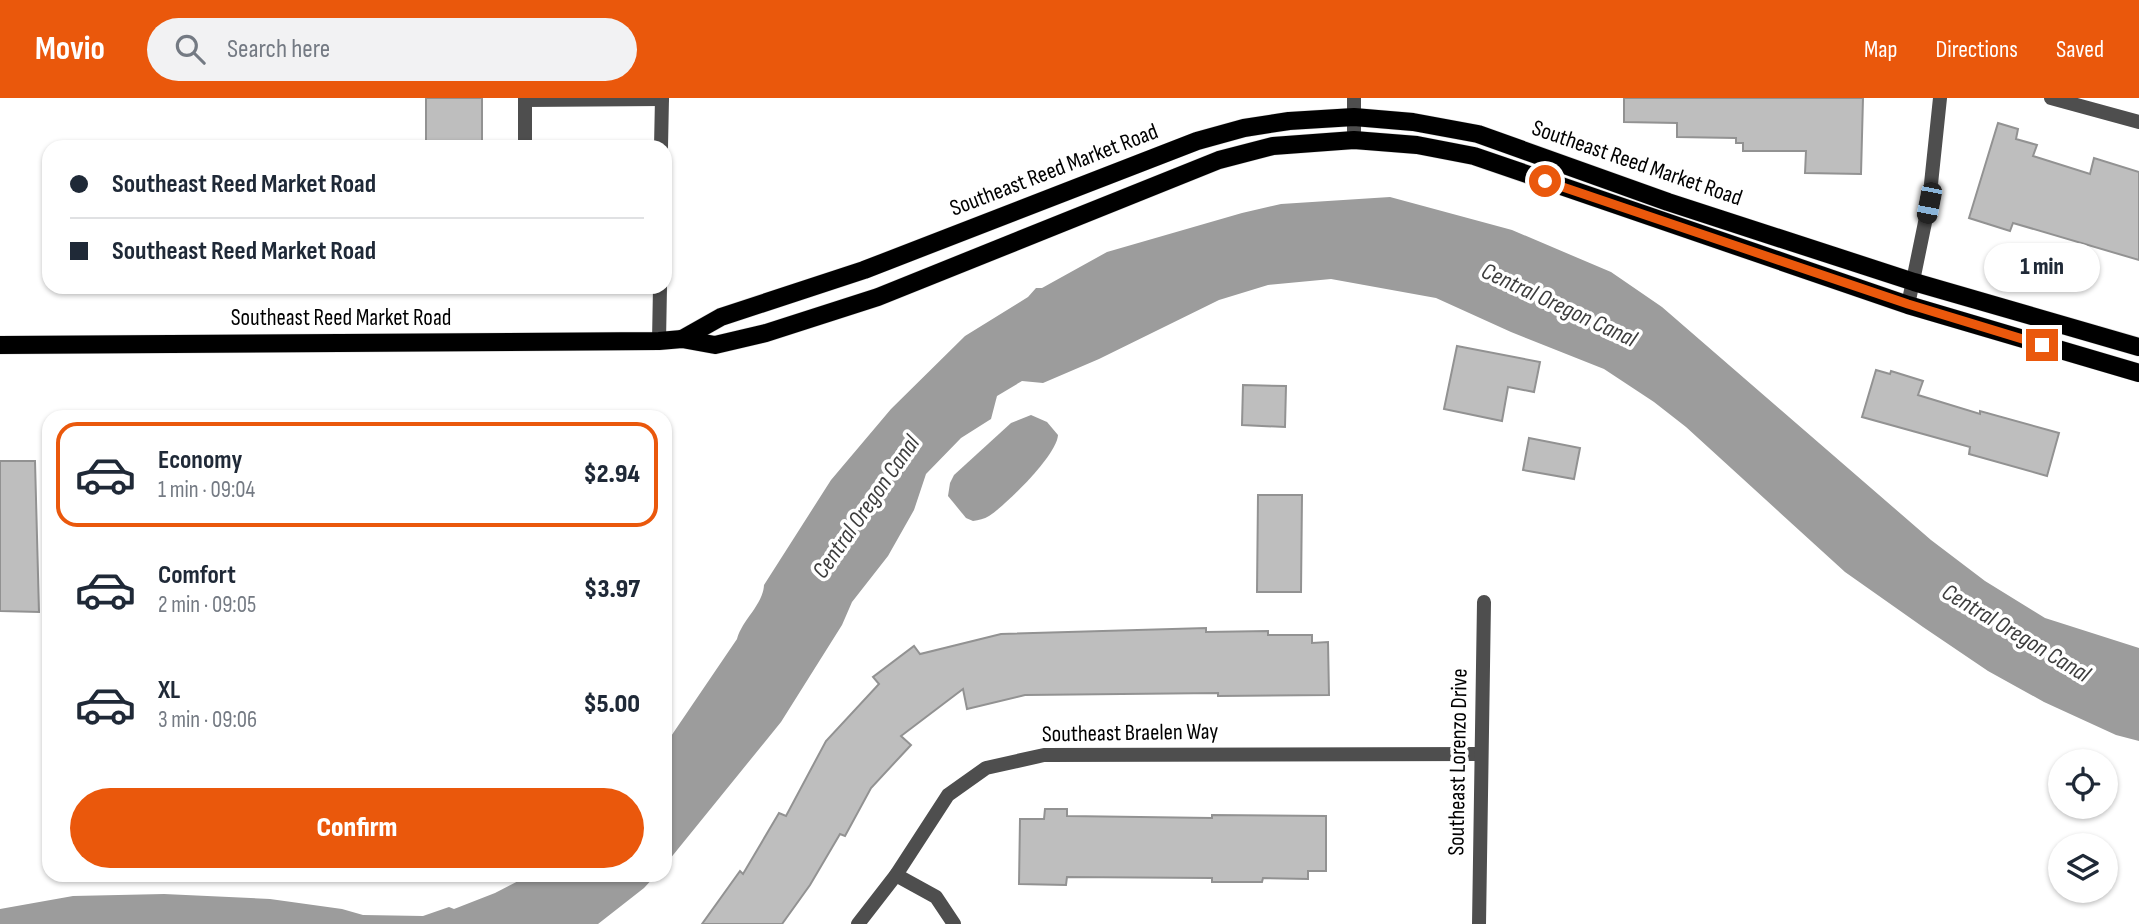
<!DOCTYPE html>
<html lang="en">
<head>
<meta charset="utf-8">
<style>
  :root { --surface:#fff; --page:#f2f2f3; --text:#1f2937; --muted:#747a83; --line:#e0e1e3; --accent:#ea580c }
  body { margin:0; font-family:"Sofia Sans Condensed",sans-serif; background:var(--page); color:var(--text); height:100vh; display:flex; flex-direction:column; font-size:26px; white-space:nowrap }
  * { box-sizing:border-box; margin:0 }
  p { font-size:23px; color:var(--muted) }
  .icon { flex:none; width:38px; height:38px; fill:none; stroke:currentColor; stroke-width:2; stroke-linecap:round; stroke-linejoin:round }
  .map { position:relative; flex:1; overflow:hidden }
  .sheet { position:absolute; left:42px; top:312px; width:630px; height:472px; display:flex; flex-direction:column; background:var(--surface); border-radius:21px; box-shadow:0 2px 5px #0004 }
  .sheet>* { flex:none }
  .guide { position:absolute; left:42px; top:42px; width:630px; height:154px; border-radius:21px; box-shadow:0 2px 5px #0004; display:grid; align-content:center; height:154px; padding:0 28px; background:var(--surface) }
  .tools { position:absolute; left:2048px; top:651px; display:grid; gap:14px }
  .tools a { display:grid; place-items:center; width:70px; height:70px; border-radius:50%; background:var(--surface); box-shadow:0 2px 5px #0004; font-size:35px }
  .end { position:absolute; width:32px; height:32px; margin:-16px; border:9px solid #ea580c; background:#fff; box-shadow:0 0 0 4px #fff }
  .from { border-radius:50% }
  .bubble { position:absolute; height:49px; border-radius:24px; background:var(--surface); box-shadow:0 2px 5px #0004; font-size:23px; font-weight:800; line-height:49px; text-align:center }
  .car { position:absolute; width:21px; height:42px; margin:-21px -10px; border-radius:9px; box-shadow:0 0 5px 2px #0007; background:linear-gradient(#222 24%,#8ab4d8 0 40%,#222 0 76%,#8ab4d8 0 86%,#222 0) }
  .guide b { display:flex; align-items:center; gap:24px; height:66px; font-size:26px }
  .guide b+b { border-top:2px solid var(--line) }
  .guide i { width:18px; height:18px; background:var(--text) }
  ul { padding:12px 0 0; list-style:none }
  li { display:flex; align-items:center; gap:21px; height:105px; margin:0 14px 10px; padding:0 14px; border:4px solid transparent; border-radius:21px }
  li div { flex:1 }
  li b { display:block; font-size:26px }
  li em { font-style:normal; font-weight:800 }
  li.active { border-color:var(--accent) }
  li>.icon { width:63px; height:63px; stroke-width:1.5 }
  .button { display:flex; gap:14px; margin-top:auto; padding:14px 28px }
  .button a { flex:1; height:80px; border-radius:42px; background:var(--accent); color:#fff; font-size:28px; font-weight:800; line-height:80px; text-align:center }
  header { display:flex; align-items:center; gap:42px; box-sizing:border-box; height:98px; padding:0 35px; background:var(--accent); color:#fff }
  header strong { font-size:33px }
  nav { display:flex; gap:38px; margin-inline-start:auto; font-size:24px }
  .search { width:490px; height:63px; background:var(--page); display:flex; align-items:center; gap:18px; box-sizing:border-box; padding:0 24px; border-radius:38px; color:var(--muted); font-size:26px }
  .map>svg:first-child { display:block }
  .water { fill:#9c9c9c }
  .building { fill:#bebebe; stroke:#929292; stroke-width:2 }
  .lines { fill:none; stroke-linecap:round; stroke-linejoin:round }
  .primary-casing { stroke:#dbdbdb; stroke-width:19 }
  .minor { stroke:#4e4e4e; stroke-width:14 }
  .primary { stroke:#000; stroke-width:18 }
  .route { stroke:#ea580c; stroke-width:9 }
  .labels { text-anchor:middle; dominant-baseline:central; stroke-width:7; stroke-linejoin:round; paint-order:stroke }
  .street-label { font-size:23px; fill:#000; stroke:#fff }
  .water-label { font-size:24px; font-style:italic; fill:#3d3d3d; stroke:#fff }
</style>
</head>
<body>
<header>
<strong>Movio</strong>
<div class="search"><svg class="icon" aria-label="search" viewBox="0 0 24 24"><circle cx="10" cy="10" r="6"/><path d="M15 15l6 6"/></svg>Search here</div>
<nav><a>Map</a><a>Directions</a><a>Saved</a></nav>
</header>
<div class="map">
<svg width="2139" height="826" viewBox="0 0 2139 826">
  <rect width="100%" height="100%" fill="#fff"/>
  <!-- water -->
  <g class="water">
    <path d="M1390 99 1512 132 1611 174 1662 209 1931 442 1985 483 2045 520 2139 550V643L2116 637 2044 604 1988 573 1923 529 1845 474 1686 329 1654 304 1604 271 1511 234 1436 200 1331 181 1268 187 1219 202 1099 261 1043 285 1022 283 997 298 991 321 961 340 926 376 914 412 888 458 852 504 842 527 781 624 665 767V647L737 541C742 522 763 507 764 487L831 382 891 311 965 238 1028 199 1036 190H1042L1107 154 1242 115 1281 106Z"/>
    <path d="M1031 317 1047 324 1058 337C1057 357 1006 407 989 418 984 421 979 422 973 423L966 420 948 398 950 385 954 377 1011 325Z"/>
    <polygon points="530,777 656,777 644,790 598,826 0,826 0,811 73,798 164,796 270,801 342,811 363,817 423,818 449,809 454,811 495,795"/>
  </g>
  <!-- building -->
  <g class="building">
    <rect x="426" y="0" width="56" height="49"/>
    <polygon points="1624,0 1863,0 1861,76 1805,75 1806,53 1743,53 1743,45 1736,45 1736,40 1677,39 1677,25 1624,24"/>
    <polygon points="1998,25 2018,31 2016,41 2037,47 2033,58 2090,76 2094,60 2139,74 2139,162 2013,125 2010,133 1969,120"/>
    <polygon points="1457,248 1540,264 1534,294 1508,289 1502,323 1444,311"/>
    <polygon points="1876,272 1890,276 1891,273 1923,283 1918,297 1980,316 1980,313 2059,335 2047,378 1969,356 1970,349 1862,319"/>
    <polygon points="1243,287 1286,288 1285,329 1242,327"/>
    <polygon points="1529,340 1580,350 1574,381 1523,372"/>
    <polygon points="0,363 35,363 39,514 0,513"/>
    <polygon points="1258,397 1302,397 1301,494 1257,494"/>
    <polygon points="1206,530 1206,534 1268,533 1268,537 1312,537 1312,545 1328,544 1329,597 1218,598 1218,595 1025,597 967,611 963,591 901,638 911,647 871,690 845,738 840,736 810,787 782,826 702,826 740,773 743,776 779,715 786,718 826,643 879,586 873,579 914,548 920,556 1001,536"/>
    <polygon points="1045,711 1067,711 1067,718 1212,720 1212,717 1326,718 1326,773 1308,773 1308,781 1263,780 1262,784 1212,784 1212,780 1067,779 1066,787 1019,786 1020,721 1044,721"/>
  </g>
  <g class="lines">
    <!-- primary casing -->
    <g class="primary-casing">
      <g id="primary">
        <polyline points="682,241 721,219 864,172 1197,43 1244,30 1289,23 1354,19 1413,24 1478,36 1668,104 1914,184 2139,249"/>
        <polyline points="0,247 659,243 682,241 715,247 766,235 878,199 1219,62 1273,48 1354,42 1417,47 1474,58 1908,207 2139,275"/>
      </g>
    </g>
    <!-- minor -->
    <g class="minor">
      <polyline points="1354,0 1354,42"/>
      <polyline points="2051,0 2139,24"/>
      <polyline points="525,2 662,1"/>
      <polyline points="525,49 525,0"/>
      <polyline points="661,49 662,0"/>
      <polyline points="1908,207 1929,105 1940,0"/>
      <polyline points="659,243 660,189"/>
      <polyline points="896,777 936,799 954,826"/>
      <polyline points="858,826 896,777 948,697 986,670 1044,657 1480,656"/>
      <polyline points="1479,826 1484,504"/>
    </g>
    <!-- primary -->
    <use href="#primary" class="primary"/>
  </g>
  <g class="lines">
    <!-- route -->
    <polyline class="route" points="1545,83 1908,206 2042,247"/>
  </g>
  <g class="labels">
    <!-- street labels -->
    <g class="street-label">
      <text transform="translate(1637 65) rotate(19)">Southeast Reed Market Road</text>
      <text transform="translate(1054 72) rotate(-21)">Southeast Reed Market Road</text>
      <text x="341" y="220">Southeast Reed Market Road</text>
      <text transform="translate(1130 635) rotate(-1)">Southeast Braelen Way</text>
      <text transform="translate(1458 664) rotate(-89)">Southeast Lorenzo Drive</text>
    </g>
    <!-- water labels -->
    <g class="water-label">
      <text transform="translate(1559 207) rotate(25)">Central Oregon Canal</text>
      <text transform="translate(866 409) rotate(-55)">Central Oregon Canal</text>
      <text transform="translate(2016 535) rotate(31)">Central Oregon Canal</text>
    </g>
  </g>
</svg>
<div class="tools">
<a><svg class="icon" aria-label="locate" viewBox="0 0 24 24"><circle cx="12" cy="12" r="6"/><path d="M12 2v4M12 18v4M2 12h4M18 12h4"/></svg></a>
<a><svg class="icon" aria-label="layers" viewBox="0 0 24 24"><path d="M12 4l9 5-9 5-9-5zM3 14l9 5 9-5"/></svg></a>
</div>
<i class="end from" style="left:1545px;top:83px"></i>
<i class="end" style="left:2042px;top:247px"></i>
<div class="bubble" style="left:1984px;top:145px;width:116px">1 min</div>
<i class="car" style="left:1929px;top:105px;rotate:191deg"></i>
<div class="guide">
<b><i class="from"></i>Southeast Reed Market Road</b>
<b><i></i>Southeast Reed Market Road</b>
</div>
<section class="sheet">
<ul>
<li class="active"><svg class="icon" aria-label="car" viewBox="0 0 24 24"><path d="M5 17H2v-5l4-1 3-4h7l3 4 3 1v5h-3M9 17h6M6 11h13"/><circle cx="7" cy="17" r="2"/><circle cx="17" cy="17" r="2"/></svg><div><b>Economy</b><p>1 min · 09:04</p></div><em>$2.94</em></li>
<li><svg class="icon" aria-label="car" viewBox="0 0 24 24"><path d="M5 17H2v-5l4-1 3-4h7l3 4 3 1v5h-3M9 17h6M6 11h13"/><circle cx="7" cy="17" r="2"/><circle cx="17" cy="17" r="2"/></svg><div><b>Comfort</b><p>2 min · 09:05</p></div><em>$3.97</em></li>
<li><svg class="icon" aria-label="car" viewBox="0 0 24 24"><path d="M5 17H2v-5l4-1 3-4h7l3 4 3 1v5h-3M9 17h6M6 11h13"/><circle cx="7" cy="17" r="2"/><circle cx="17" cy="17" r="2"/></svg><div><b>XL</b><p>3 min · 09:06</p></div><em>$5.00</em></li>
</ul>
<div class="button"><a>Confirm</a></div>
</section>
</div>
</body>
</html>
